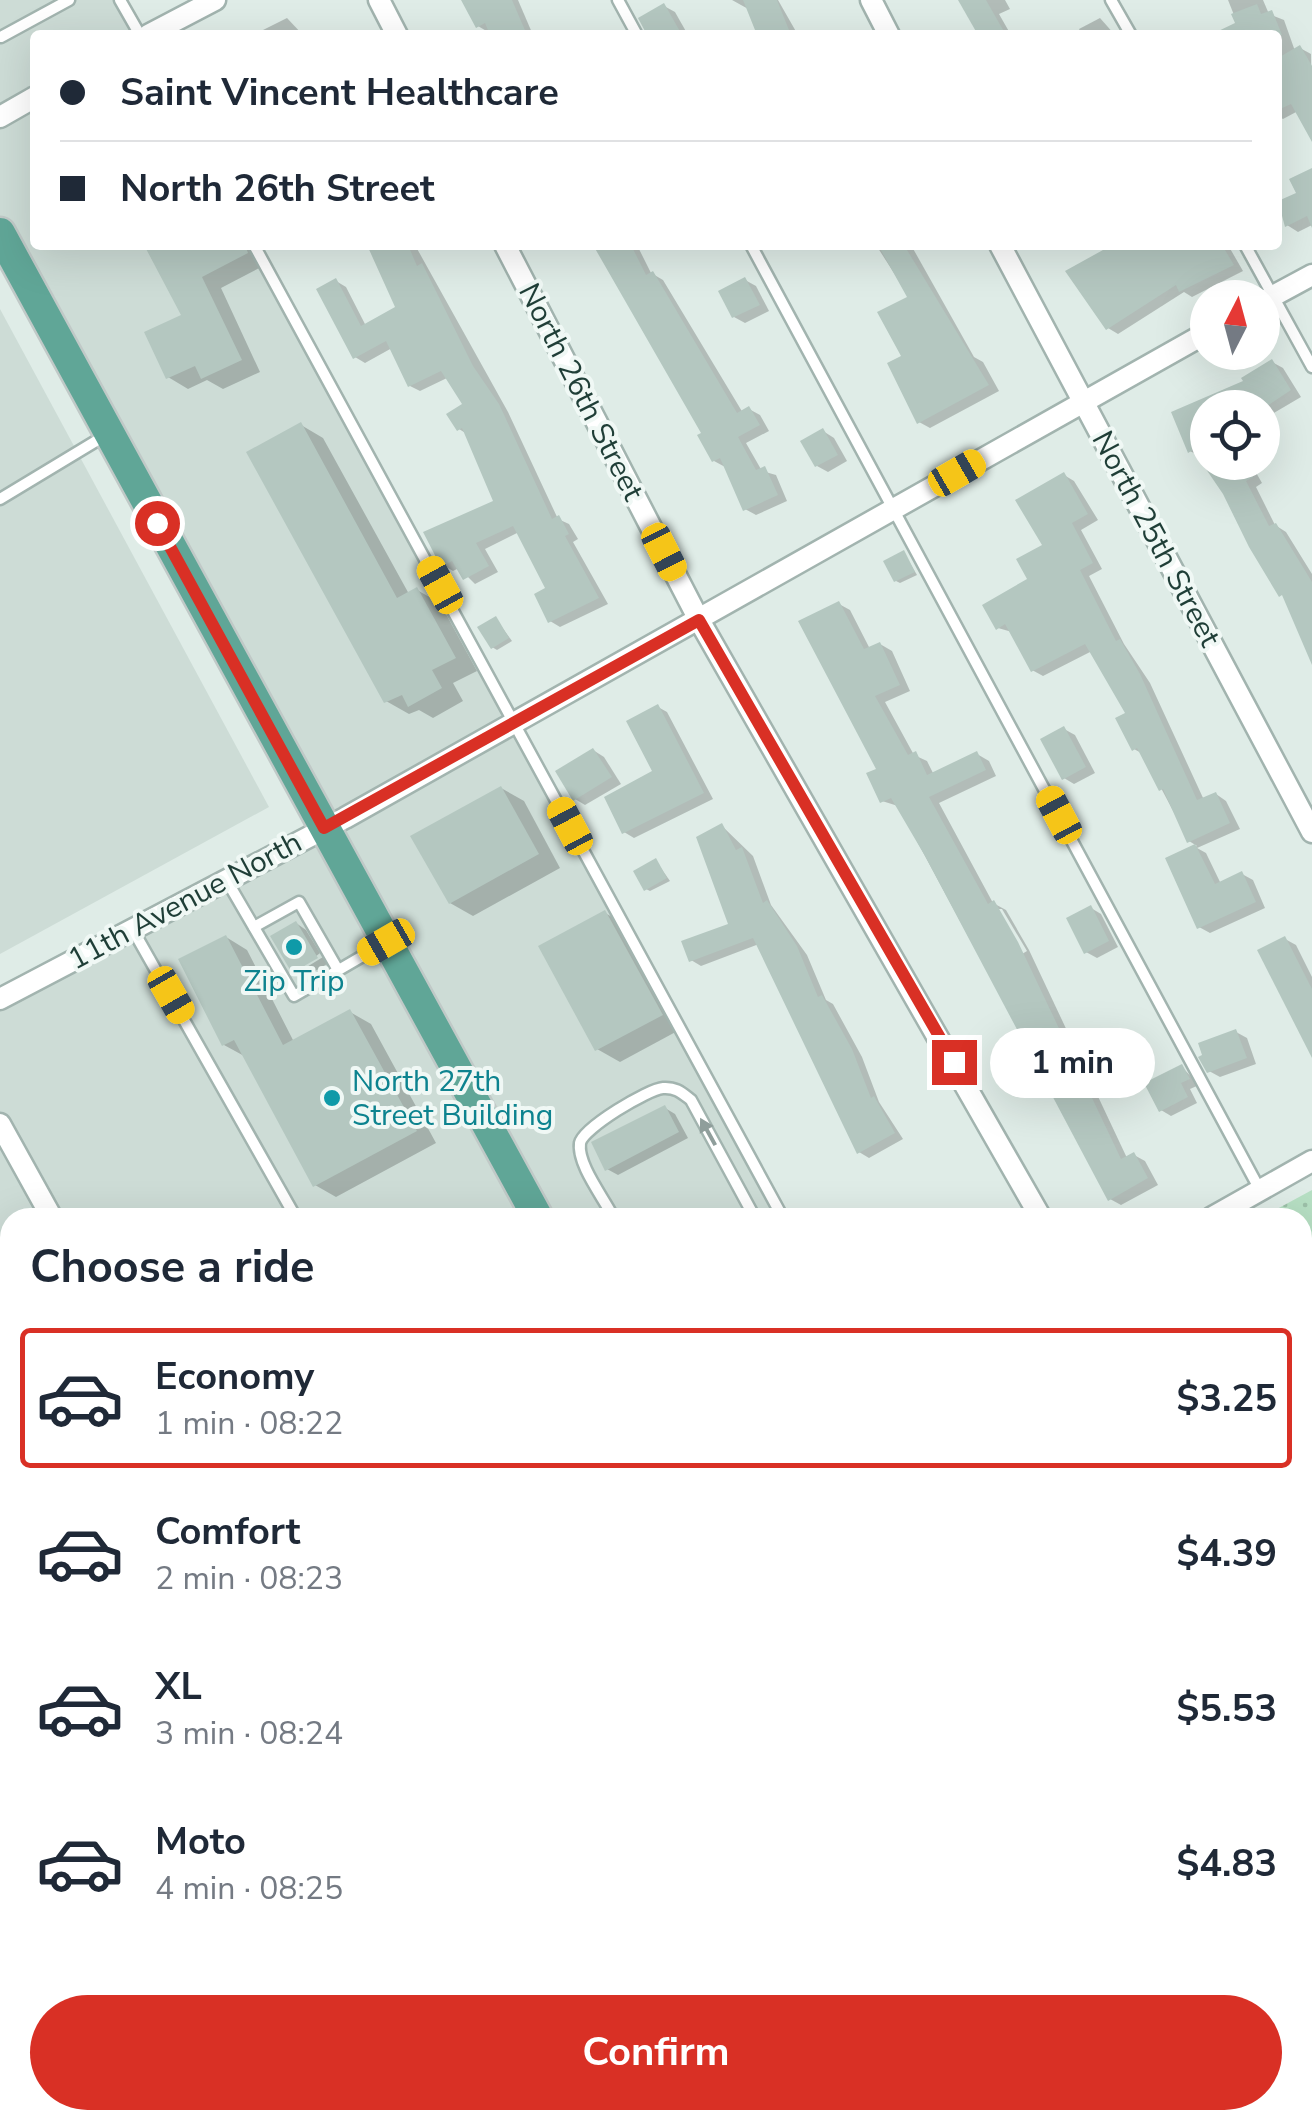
<!DOCTYPE html>
<html lang="en">
<head>
<meta charset="utf-8">
<style>
  :root { --surface:#fff; --page:#f2f2f3; --text:#1f2937; --muted:#747a83; --line:#e0e1e3; --accent:#d93025 }
  body { margin:0; font-family:"Nunito Sans",sans-serif; background:var(--page); color:var(--text); height:100vh; display:flex; flex-direction:column; font-size:38px; white-space:nowrap }
  * { box-sizing:border-box; margin:0 }
  p { font-size:32px; color:var(--muted) }
  .icon { flex:none; width:55px; height:55px; fill:none; stroke:currentColor; stroke-width:2; stroke-linecap:round; stroke-linejoin:round }
  .map { position:relative; flex:1; overflow:hidden }
  .details { position:absolute; left:0px; top:1208px; width:1312px; height:922px; display:flex; flex-direction:column; background:var(--surface); border-radius:30px 30px 0 0; box-shadow:0 10px 40px #0002 }
  .details>* { flex:none }
  .guide { position:absolute; left:30px; top:30px; width:1252px; height:220px; border-radius:10px; box-shadow:0 10px 40px #0002; display:grid; align-content:center; height:220px; padding:0 30px; background:var(--surface) }
  .needle { width:65px; rotate:6deg }
  .fabs { position:absolute; left:1190px; top:280px; display:grid; gap:20px }
  .fabs a { display:grid; place-items:center; width:90px; height:90px; border-radius:50%; background:var(--surface); box-shadow:0 10px 40px #0002; font-size:50px }
  .end { position:absolute; width:45px; height:45px; margin:-22px; border:12px solid #d93025; background:#fff; box-shadow:0 0 0 5px #fff }
  .from { border-radius:50% }
  .bubble { position:absolute; height:70px; border-radius:35px; background:var(--surface); box-shadow:0 10px 40px #0002; font-size:32px; font-weight:700; line-height:70px; text-align:center }
  .car { position:absolute; width:30px; height:60px; margin:-30px -15px; border-radius:12px; box-shadow:0 0 8px 2px #0007; background:linear-gradient(#f5c518 24%,#345 0 40%,#f5c518 0 76%,#345 0 86%,#f5c518 0) }
  .guide b { display:flex; align-items:center; gap:35px; height:95px; font-size:38px }
  .guide b+b { border-top:2px solid var(--line) }
  .guide i { width:25px; height:25px; background:var(--text) }
  ul { padding:0; list-style:none }
  li { display:flex; align-items:center; gap:30px; height:140px; margin:0 20px 15px; padding:0 10px; border:5px solid transparent; border-radius:10px }
  li div { flex:1 }
  li b { display:block; font-size:38px }
  li em { font-style:normal; font-weight:700 }
  li.on { border-color:var(--accent) }
  li>.icon { width:90px; height:90px; stroke-width:1.5 }
  h2 { padding:0 30px; font-size:45px; line-height:120px }
  .cta { display:flex; gap:20px; margin-top:auto; padding:20px 30px }
  .cta a { flex:1; height:115px; border-radius:60px; background:var(--accent); color:#fff; font-size:40px; font-weight:700; line-height:115px; text-align:center }
  .map>svg:first-child { display:block }
  .built { fill:#cddcd6 }
  .park { fill:url(#park-dots) }
  .shadow { fill:#0003; fill-rule:evenodd }
  .building { fill:#b4c7c0 }
  .lines { fill:none; stroke-linecap:round; stroke-linejoin:round }
  .service-casing { stroke:#a2b4af; stroke-width:15 }
  .minor-casing { stroke:#a2b4af; stroke-width:25 }
  .tertiary-casing { stroke:#a2b4af; stroke-width:30 }
  .primary-casing { stroke:#c0c9c7; stroke-width:35 }
  .service { stroke:#fff; stroke-width:10 }
  .minor { stroke:#fff; stroke-width:20 }
  .tertiary { stroke:#fff; stroke-width:25 }
  .primary { stroke:#60a697; stroke-width:30 }
  .oneway { fill:#8f9e9b }
  .route { stroke:#d93025; stroke-width:12 }
  .culture-dot { fill:#0f9aa8; stroke:#f0f8f5; stroke-width:4 }
  .labels { text-anchor:middle; dominant-baseline:central; stroke-width:8; stroke-linejoin:round; paint-order:stroke }
  .street-label { font-size:30px; fill:#1f3e37; stroke:#f0f8f5 }
  .culture-label { font-size:30px; fill:#0d838f; stroke:#f0f8f5 }
</style>
</head>
<body>
<div class="map">
<svg width="1312" height="2128" viewBox="0 0 1312 2128">
  <defs>
    <pattern id="park-dots" width="8" height="8" patternUnits="userSpaceOnUse" patternTransform="scale(2.5)"><rect width="8" height="8" fill="#b6dfc3"/><path d="M2 2h.1M6 6h.1" fill="none" stroke="#9cc0a8" stroke-width="1.8" stroke-linecap="round"/></pattern>
  </defs>
  <rect width="100%" height="100%" fill="#dfece7"/>
  <!-- built -->
  <g class="built">
    <polygon points="0,0 120,0 140,35 35,35 35,245 254,245 783,1217 10,1218 10,2120 981,2120 985,2128 0,2128 0,1000 323,828 0,233"/>
    <polygon points="0,309 269,807 0,954"/>
    <polygon points="1312,2055 1312,2128 1183,2128 1197,2120 1302,2120 1303,2060"/>
  </g>
  <!-- park -->
  <polygon class="park" points="1312,1190 1312,2016 1303,2022 1302,1218 1262,1217"/>
  <!-- shadow -->
  <g class="shadow">
    <polygon points="464,0 518,0 533,35 493,35 478,26"/>
    <polygon points="732,0 778,0 798,35 759,35 750,10"/>
    <polygon points="961,0 1005,0 1010,9 999,14 1011,35 971,35 977,28"/>
    <polygon points="1228,0 1263,0 1269,14 1284,20 1295,51 1300,48 1311,54 1312,136 1298,111 1283,119 1278,116 1278,35 1242,35"/>
    <polygon points="664,6 675,12 688,35 650,35"/>
    <polygon points="287,18 303,35 253,35"/>
    <polygon points="1100,18 1115,35 1082,35 1079,29"/>
    <polygon points="1312,171 1312,225 1298,232 1287,225 1278,204 1299,194"/>
    <polygon points="147,245 249,245 261,267 221,288 260,372 223,389 207,380 188,389 168,377 184,316"/>
    <polygon points="370,245 415,245 508,412 558,519 569,524 578,539 573,542 608,604 560,627 550,621 548,589 519,532 485,549 498,572 475,584 459,568 453,571 443,565 496,503 467,434 459,429 465,405 447,378 420,391 410,386 392,348 365,363 355,357 336,281 346,287 366,326 398,308"/>
    <polygon points="596,245 637,245 651,273 663,280 743,413 749,409 760,415 769,431 746,443 762,471 776,475 787,501 756,515 745,509 727,468 714,461 704,434"/>
    <polygon points="876,245 911,245 974,357 983,362 999,391 930,428 919,422 904,357 910,298"/>
    <polygon points="1117,245 1228,245 1243,271 1192,297 1184,292 1118,334 1108,328"/>
    <polygon points="745,280 756,286 769,311 745,323 734,317"/>
    <polygon points="1272,362 1283,368 1301,397 1262,420 1262,408 1208,408 1208,462 1250,462 1262,483 1256,487 1275,525 1286,532 1312,574 1312,653 1286,599 1225,493 1201,457 1190,451 1174,413 1247,382"/>
    <polygon points="301,425 323,438 409,594 417,590 440,603 477,671 453,683 463,701 433,718 419,710 409,714 386,701"/>
    <polygon points="823,431 834,438 847,461 828,472 817,466"/>
    <polygon points="1064,475 1074,481 1098,520 1081,530 1102,569 1089,576 1124,644 1150,683 1204,800 1216,794 1226,801 1240,829 1197,848 1206,853 1221,884 1242,874 1253,880 1265,908 1210,933 1199,927 1169,859 1197,846 1189,841 1143,754 1134,749 1128,714 1092,651 1043,676 1032,670 1012,632 998,628 1031,580 1045,546"/>
    <polygon points="904,553 917,575 900,583 896,581"/>
    <path d="M839 604 850 610 870 649 880 644 892 651 910 691 885 702 914 755 927 761 934 775 977 754 989 761 996 776 939 803 993 903 1006 910 1029 950 1127 1158 1134 1155 1145 1161 1158 1185 1121 1205 1110 1199 898 806 882 801 879 770ZM996 909H1002L1027 951 1022 954Z"/>
    <polygon points="496,619 512,641 497,650 492,647"/>
    <polygon points="658,707 667,712 713,799 634,838 624,832 656,772"/>
    <polygon points="1064,729 1075,735 1095,773 1074,784 1064,778"/>
    <polygon points="593,750 604,757 621,784 585,805 575,799"/>
    <polygon points="501,788 524,801 560,868 473,916 450,903"/>
    <polygon points="722,826 753,856 771,905 807,955 826,1000 833,1004 862,1057 879,1102 903,1139 869,1158 859,1152 759,944 701,966 691,960 732,925"/>
    <polygon points="656,861 670,881 650,891 646,889"/>
    <polygon points="1091,908 1101,914 1118,947 1097,958 1086,952"/>
    <polygon points="605,913 628,926 683,1028 620,1062 597,1049"/>
    <polygon points="296,923 306,930 320,953 296,972"/>
    <polygon points="226,937 247,950 294,1042 350,1012 371,1024 436,1143 336,1197 315,1185 246,1057 224,1045"/>
    <polygon points="1285,939 1296,945 1312,977 1312,1048"/>
    <polygon points="323,957 327,964 305,977 297,973"/>
    <polygon points="1236,1032 1247,1038 1256,1064 1220,1077 1209,1071"/>
    <polygon points="1182,1067 1199,1085 1190,1089 1197,1103 1171,1116 1161,1110"/>
    <polygon points="665,1108 675,1114 688,1138 618,1175 607,1169"/>
    <polygon points="0,1242 10,1262 10,1814 0,1819"/>
    <polygon points="1312,1926 1312,1972 1302,1976 1302,1930"/>
    <polygon points="1312,2096 1312,2114 1304,2100"/>
    <polygon points="173,2120 309,2120 292,2128 177,2128"/>
    <polygon points="316,2120 929,2120 930,2122 919,2128 321,2128"/>
  </g>
  <!-- building -->
  <g class="building">
    <polygon points="461,0 512,0 527,35 490,35 485,23 476,28"/>
    <polygon points="743,0 777,0 791,35 757,35"/>
    <polygon points="958,0 986,0 1006,35 978,35"/>
    <polygon points="664,3 682,35 647,35 638,18"/>
    <polygon points="1257,4 1261,14 1272,10 1282,35 1210,35 1235,23 1231,14"/>
    <polygon points="1300,45 1312,66 1312,142 1291,104 1278,110 1278,58"/>
    <polygon points="1312,168 1312,228 1307,216 1285,227 1278,201 1296,193 1289,179"/>
    <polygon points="144,245 245,245 248,253 202,277 242,360 201,379 195,366 166,379 144,332 181,315"/>
    <polygon points="367,245 408,245 417,266 422,263 473,366 499,404 552,519 559,515 569,534 565,536 599,598 548,623 534,594 545,588 513,526 476,543 489,566 463,580 452,561 441,567 423,532 493,501 462,428 457,431 446,414 462,404 441,371 408,387 386,341 353,359 316,289 336,278 361,326 395,307"/>
    <polygon points="593,245 631,245 646,275 653,271 737,413 749,406 760,425 738,437 756,470 765,466 778,495 743,511 720,458 712,462 697,435 701,433"/>
    <polygon points="878,245 904,245 989,385 917,424 887,363 901,356 877,312 907,297"/>
    <polygon points="1112,245 1222,245 1234,265 1179,292 1176,285 1106,330 1065,271"/>
    <polygon points="745,277 760,305 732,318 718,291"/>
    <polygon points="1272,359 1291,390 1264,408 1208,408 1208,462 1245,462 1253,477 1246,481 1269,526 1276,523 1312,582 1312,665 1282,595 1279,597 1249,547 1223,494 1193,450 1188,453 1171,412 1243,381 1241,378"/>
    <polygon points="301,422 397,598 417,587 456,658 432,670 442,688 408,707 402,695 384,703 246,452"/>
    <polygon points="823,428 838,455 815,467 800,441"/>
    <polygon points="1064,472 1088,514 1072,523 1093,563 1080,570 1116,641 1120,639 1140,674 1197,800 1216,792 1230,823 1187,843 1163,789 1159,791 1137,748 1132,751 1115,718 1125,713 1085,644 1031,672 1005,624 996,630 982,605 1027,579 1016,559 1042,545 1015,500"/>
    <polygon points="904,550 915,572 894,582 883,561"/>
    <polygon points="839,601 864,649 880,642 900,685 875,696 908,755 916,751 927,775 977,751 986,770 929,797 988,904 994,900 1018,942 1121,1159 1134,1152 1148,1178 1108,1201 925,856 891,798 880,803 866,773 876,769 798,621"/>
    <polygon points="496,616 509,638 491,649 477,627"/>
    <polygon points="658,704 704,793 622,834 604,797 652,771 626,721"/>
    <polygon points="1064,726 1086,767 1062,780 1040,739"/>
    <polygon points="593,748 612,777 573,801 555,771"/>
    <polygon points="501,786 539,854 449,904 410,836"/>
    <polygon points="722,823 736,850 742,847 763,903 767,900 797,946 818,997 822,995 852,1049 871,1098 874,1096 895,1133 857,1154 753,938 689,962 681,941 728,924 696,837"/>
    <polygon points="1195,844 1215,884 1242,871 1256,902 1197,929 1165,858"/>
    <polygon points="656,858 667,878 644,891 633,871"/>
    <polygon points="1091,905 1109,941 1084,954 1066,918"/>
    <polygon points="605,910 663,1015 595,1051 538,946"/>
    <polygon points="296,921 318,958 292,973 270,936"/>
    <polygon points="226,935 283,1045 350,1009 417,1131 313,1187 234,1040 222,1046 178,959"/>
    <polygon points="1285,936 1312,989 1312,1058 1257,950"/>
    <polygon points="1236,1029 1247,1058 1207,1073 1198,1057 1202,1055 1198,1043"/>
    <polygon points="1182,1064 1190,1079 1181,1083 1188,1097 1159,1112 1144,1083"/>
    <polygon points="665,1105 679,1132 605,1171 591,1142"/>
  </g>
  <g class="lines">
    <!-- service casing -->
    <g class="service-casing">
      <g id="service">
        <polyline points="120,0 140,35"/>
        <polyline points="618,0 637,35"/>
        <polyline points="1111,0 1131,35"/>
        <polyline points="1,37 69,0"/>
        <polyline points="254,245 783,1218"/>
        <polyline points="751,245 1260,1190"/>
        <polyline points="1245,245 1312,367"/>
        <polyline points="0,499 106,435"/>
        <polyline points="227,881 294,996 385,943"/>
        <polyline points="254,927 299,902 338,970"/>
        <polyline points="133,930 296,1218"/>
        <path d="M612 1215C603 1197 577 1164 580 1143 583 1128 648 1089 663 1088 676 1087 682 1093 691 1100L755 1218"/>
        <polyline points="1289,2120 1293,2128"/>
      </g>
    </g>
    <!-- minor casing -->
    <g class="minor-casing">
      <g id="minor">
        <polyline points="379,0 397,35"/>
        <polyline points="871,0 889,35"/>
        <polyline points="148,35 215,0"/>
        <polyline points="0,117 35,97"/>
        <polyline points="505,245 699,620 1041,1218"/>
        <polyline points="1000,245 1312,832"/>
        <polyline points="1262,302 1312,275"/>
        <polyline points="0,999 345,818 1208,332"/>
        <polyline points="0,1124 52,1218"/>
        <polyline points="1211,1218 1312,1161"/>
        <polyline points="0,1890 10,1884"/>
        <polyline points="0,2035 10,2053"/>
        <polyline points="46,2120 51,2128"/>
      </g>
    </g>
    <!-- tertiary casing -->
    <g class="tertiary-casing">
      <g id="tertiary">
        <polyline points="1302,2064 1312,2058"/>
        <polyline points="1190,2128 1204,2120"/>
      </g>
    </g>
    <!-- primary casing -->
    <g class="primary-casing">
      <g id="primary">
        <polyline points="0,233 538,1218"/>
        <polyline points="1028,2120 1033,2128"/>
      </g>
    </g>
    <!-- service -->
    <use href="#service" class="service"/>
    <!-- minor -->
    <use href="#minor" class="minor"/>
    <!-- tertiary -->
    <use href="#tertiary" class="tertiary"/>
    <!-- primary -->
    <use href="#primary" class="primary"/>
  </g>
  <!-- one-way arrows -->
  <defs><path id="oneway-solid" d="M-6-.8H1V-3.2L6.5 0L1 3.2V.8H-6Z" transform="scale(2.5)"/></defs>
  <use class="oneway" href="#oneway-solid" transform="translate(708 1132) rotate(-119)"/>
  <g class="lines">
    <!-- route -->
    <polyline class="route" points="157,523 324,828 699,620 954,1062"/>
  </g>
  <!-- markers -->
  <g class="culture-dot">
    <circle cx="294" cy="947" r="10"/>
    <circle cx="332" cy="1098" r="10"/>
  </g>
  <g class="labels">
    <!-- street labels -->
    <g class="street-label">
      <text transform="translate(581 392) rotate(63)">North 26th Street</text>
      <text transform="translate(1156 539) rotate(62)">North 25th Street</text>
      <text transform="translate(185 901) rotate(-28)">11th Avenue North</text>
    </g>
    <!-- culture labels -->
    <g class="culture-label">
      <text x="294" y="981">Zip Trip</text>
      <text x="352" y="1081" text-anchor="start">North 27th<tspan x="352" dy="34">Street Building</tspan></text>
    </g>
  </g>
</svg>
<div class="fabs">
<a><svg class="needle" viewBox="-14 -14 28 28"><path d="M0-13l5 13h-10z" fill="#e53935"/><path d="M0 13l5-13h-10z" fill="#747a83"/></svg></a>
<a><svg class="icon" aria-label="locate" viewBox="0 0 24 24"><circle cx="12" cy="12" r="6"/><path d="M12 2v4M12 18v4M2 12h4M18 12h4"/></svg></a>
</div>
<i class="end from" style="left:157px;top:523px"></i>
<i class="end" style="left:954px;top:1062px"></i>
<div class="bubble" style="left:990px;top:1028px;width:165px">1 min</div>
<i class="car" style="left:957px;top:473px;rotate:60deg"></i>
<i class="car" style="left:664px;top:552px;rotate:153deg"></i>
<i class="car" style="left:440px;top:585px;rotate:331deg"></i>
<i class="car" style="left:1059px;top:815px;rotate:332deg"></i>
<i class="car" style="left:570px;top:826px;rotate:332deg"></i>
<i class="car" style="left:386px;top:942px;rotate:240deg"></i>
<i class="car" style="left:171px;top:995px;rotate:150deg"></i>
<div class="guide">
<b><i class="from"></i>Saint Vincent Healthcare</b>
<b><i></i>North 26th Street</b>
</div>
<section class="details">
<h2>Choose a ride</h2>
<ul>
<li class="on"><svg class="icon" aria-label="car" viewBox="0 0 24 24"><path d="M5 17H2v-5l4-1 3-4h7l3 4 3 1v5h-3M9 17h6M6 11h13"/><circle cx="7" cy="17" r="2"/><circle cx="17" cy="17" r="2"/></svg><div><b>Economy</b><p>1 min · 08:22</p></div><em>$3.25</em></li>
<li><svg class="icon" aria-label="car" viewBox="0 0 24 24"><path d="M5 17H2v-5l4-1 3-4h7l3 4 3 1v5h-3M9 17h6M6 11h13"/><circle cx="7" cy="17" r="2"/><circle cx="17" cy="17" r="2"/></svg><div><b>Comfort</b><p>2 min · 08:23</p></div><em>$4.39</em></li>
<li><svg class="icon" aria-label="car" viewBox="0 0 24 24"><path d="M5 17H2v-5l4-1 3-4h7l3 4 3 1v5h-3M9 17h6M6 11h13"/><circle cx="7" cy="17" r="2"/><circle cx="17" cy="17" r="2"/></svg><div><b>XL</b><p>3 min · 08:24</p></div><em>$5.53</em></li>
<li><svg class="icon" aria-label="car" viewBox="0 0 24 24"><path d="M5 17H2v-5l4-1 3-4h7l3 4 3 1v5h-3M9 17h6M6 11h13"/><circle cx="7" cy="17" r="2"/><circle cx="17" cy="17" r="2"/></svg><div><b>Moto</b><p>4 min · 08:25</p></div><em>$4.83</em></li>
</ul>
<div class="cta"><a>Confirm</a></div>
</section>
</div>
</body>
</html>
